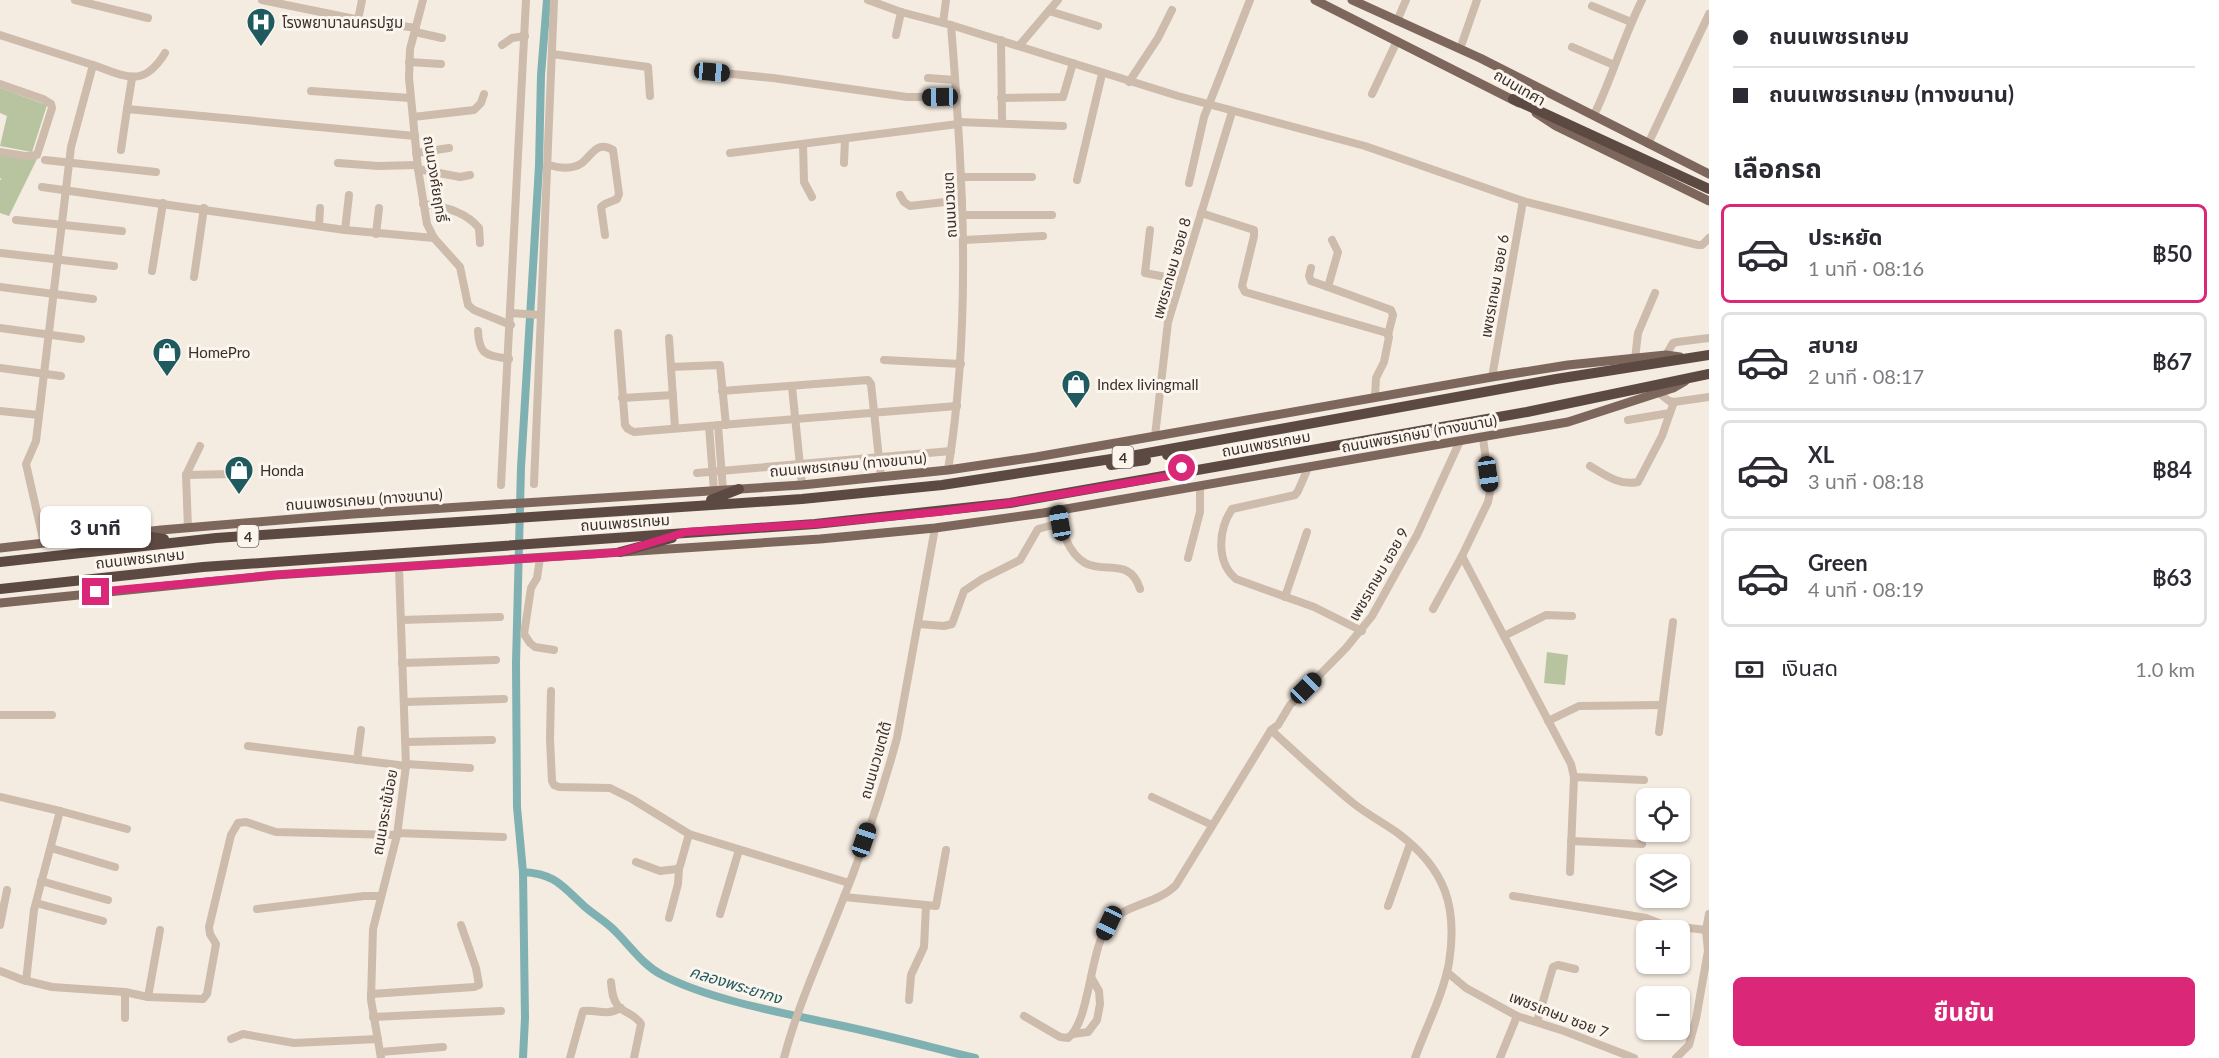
<!DOCTYPE html>
<html lang="th">
<head>
<meta charset="utf-8">
<style>
  :root { --surface:#fff; --page:#f2f2f3; --text:#2b2b33; --muted:#7c7c81; --line:#e1e1e2; --accent:#db2777 }
  body { margin:0; font-family:Lato,"Noto Sans Thai",sans-serif; background:var(--page); color:var(--text); height:100vh; display:flex; flex-direction:column; font-size:22px; white-space:nowrap }
  * { box-sizing:border-box; margin:0 }
  p { font-size:20px; color:var(--muted) }
  .icon { flex:none; width:33px; height:33px; fill:none; stroke:currentColor; stroke-width:2; stroke-linecap:round; stroke-linejoin:round }
  .map { position:relative; flex:1; overflow:hidden }
  .panel { display:flex; flex-direction:column; background:var(--surface); width:510px }
  .panel>* { flex:none }
  .guide { display:grid; align-content:center; height:132px; padding:0 24px; background:var(--surface) }
  .tools { position:absolute; left:1636px; top:788px; display:grid; gap:12px }
  .tools a { display:grid; place-items:center; width:54px; height:54px; border-radius:9px; background:var(--surface); box-shadow:0 2px 4px #0004; font-size:30px }
  .end { position:absolute; width:27px; height:27px; margin:-14px; border:8px solid #db2777; background:#fff; box-shadow:0 0 0 3px #fff }
  .from { border-radius:50% }
  .bubble { position:absolute; height:42px; border-radius:9px; background:var(--surface); box-shadow:0 2px 4px #0004; font-size:20px; font-weight:700; line-height:42px; text-align:center }
  .car { position:absolute; width:18px; height:36px; margin:-18px -9px; border-radius:8px; box-shadow:0 0 4px 2px #0007; background:linear-gradient(#222 24%,#8ab4d8 0 40%,#222 0 76%,#8ab4d8 0 86%,#222 0) }
  .guide b { display:flex; align-items:center; gap:21px; height:57px; font-size:22px }
  .guide b+b { border-top:2px solid var(--line) }
  .guide i { width:15px; height:15px; background:var(--text) }
  ul { padding:0; list-style:none }
  li { display:flex; align-items:center; gap:18px; height:99px; margin:0 12px 9px; padding:0 12px; border:3px solid var(--line); border-radius:9px }
  li div { flex:1 }
  li b { display:block; font-size:22px }
  li em { font-style:normal; font-weight:700 }
  li.active { border-color:var(--accent) }
  li>.icon { width:54px; height:54px; stroke-width:1.5 }
  h2 { padding:0 24px; font-size:27px; line-height:72px }
  .pay { display:flex; align-items:center; gap:15px; height:66px; padding:0 24px; font-size:22px }
  .pay p { margin-inline-start:auto }
  .primary-button { display:flex; gap:12px; margin-top:auto; padding:12px 24px }
  .primary-button a { flex:1; height:69px; border-radius:9px; background:var(--accent); color:#fff; font-size:24px; font-weight:700; line-height:69px; text-align:center }
  main { display:flex; flex:1; min-height:0 }
  .map>svg:first-child { display:block }
  .green { fill:#b8c4a0 }
  .lines { fill:none; stroke-linecap:round; stroke-linejoin:round }
  .canal { stroke:#7fb0b2; stroke-width:8 }
  .minor { stroke:#cdbbac; stroke-width:8 }
  .major { stroke:#7d675c; stroke-width:9 }
  .highway { stroke:#5c4a42; stroke-width:10 }
  .route { stroke:#db2777; stroke-width:8 }
  .labels { text-anchor:middle; dominant-baseline:central; stroke-width:6; stroke-linejoin:round; paint-order:stroke }
  .shield { fill:#fbf5ee; stroke:#756b66; stroke-width:1.5 }
  .shield-label { font-size:14px; font-weight:bold; fill:#3b302b }
  .poi-label { font-size:15px; fill:#3b302b; stroke:#fbf5ee; text-anchor:start }
  .street-label { font-size:15px; fill:#3b302b; stroke:#fbf5ee }
  .water-label { font-size:16px; font-style:italic; fill:#1f5a5e; stroke:#fbf5ee }
</style>
</head>
<body>
<main>
<div class="map">
<svg width="1709" height="1058" viewBox="0 0 1709 1058">
  <rect width="100%" height="100%" fill="#f4ebe1"/>
  <!-- green -->
  <g class="green">
    <polygon points="0,88 47,105 32,152 0,146 7,116 0,113"/>
    <polygon points="0,154 37,159 9,216 0,213 0,180 2,179 0,178"/>
    <polygon points="1547,652 1568,655 1565,685 1544,683"/>
  </g>
  <g class="lines">
    <!-- canal -->
    <g class="canal">
      <path d="M523 872C556 874 562 886 584 906 594 915 607 922 616 932 631 947 643 965 662 975 708 999 778 1012 829 1023 878 1033 926 1046 975 1058"/>
      <polyline points="523,1058 525,1018 523,872 517,807 516,663 521,468 539,166 541,75 547,0"/>
    </g>
    <!-- minor -->
    <g class="minor">
      <polyline points="75,0 148,18"/>
      <polyline points="262,0 355,19 416,28"/>
      <polyline points="423,0 410,49 409,78 418,169 427,224 434,238 460,267 468,305 474,310 511,325"/>
      <path d="M868 0 901 12 951 25C963 174 972 322 948 470"/>
      <polyline points="1592,6 1631,22"/>
      <polyline points="1049,11 1098,26"/>
      <polyline points="358,20 362,0"/>
      <polyline points="1397,21 1406,0"/>
      <polyline points="943,23 946,0"/>
      <polyline points="951,25 1178,96 1365,146 1523,201 1698,245 1702,245 1709,238"/>
      <polyline points="415,32 442,38"/>
      <polyline points="0,35 93,65 71,147 36,441 26,464 44,543"/>
      <polyline points="896,35 901,12"/>
      <polyline points="1001,40 1002,118"/>
      <polyline points="502,45 512,38 525,36"/>
      <polyline points="1019,46 1058,0"/>
      <polyline points="1572,47 1614,65"/>
      <polyline points="1460,49 1477,0"/>
      <polyline points="552,54 648,67 650,96"/>
      <polyline points="409,62 441,64"/>
      <path d="M93 65C126 76 143 89 165 53"/>
      <polyline points="712,72 773,78 907,97 957,97"/>
      <polyline points="928,78 955,80"/>
      <polyline points="1129,82 1158,38 1172,10"/>
      <polyline points="0,84 43,99 51,104 52,108 37,155 25,156 0,152"/>
      <polyline points="311,91 410,98"/>
      <polyline points="1372,94 1397,41"/>
      <polyline points="1001,98 1063,97 1073,63"/>
      <polyline points="127,109 132,78"/>
      <path d="M1594 115C1612 78 1623 38 1642 0"/>
      <polyline points="413,117 474,110 481,103 484,94"/>
      <polyline points="958,122 1063,126"/>
      <polyline points="803,144 804,182 812,197"/>
      <polyline points="1648,144 1709,14"/>
      <polyline points="121,150 127,109 415,136"/>
      <polyline points="416,153 449,148"/>
      <polyline points="730,153 958,124"/>
      <polyline points="45,160 156,172"/>
      <polyline points="338,163 378,166 417,165"/>
      <polyline points="844,163 845,139"/>
      <path d="M549 165C559 168 572 170 582 163 592 155 597 140 613 150L619 194 617 199 605 204 601 207 605 235"/>
      <polyline points="418,169 460,177 470,175"/>
      <polyline points="961,177 1032,177"/>
      <polyline points="1077,180 1102,74"/>
      <polyline points="1189,183 1204,117 1250,0"/>
      <polyline points="42,187 345,230 434,238"/>
      <polyline points="900,195 904,202 910,206 962,200"/>
      <path d="M423 204C443 206 466 212 479 228L480 243"/>
      <polyline points="1201,213 1254,230 1254,236 1242,286 1245,292 1387,333 1389,337 1384,362 1376,378 1375,397"/>
      <polyline points="963,215 1052,215"/>
      <polyline points="16,220 122,231"/>
      <polyline points="319,226 320,208"/>
      <polyline points="345,230 349,195"/>
      <polyline points="1150,230 1145,273 1181,280"/>
      <polyline points="376,234 379,208"/>
      <polyline points="964,240 1043,236"/>
      <polyline points="1332,240 1338,252 1328,287 1391,310 1393,315 1388,335"/>
      <polyline points="1,253 114,266"/>
      <polyline points="1311,268 1309,276 1311,281 1328,287"/>
      <polyline points="152,271 163,203"/>
      <polyline points="194,277 204,208"/>
      <polyline points="0,287 93,299"/>
      <polyline points="511,313 540,315"/>
      <polyline points="0,328 81,339"/>
      <path d="M478 331C479 356 487 355 509 359"/>
      <polyline points="618,333 625,425 628,429 634,432 957,406"/>
      <polyline points="669,338 675,428"/>
      <polyline points="1666,355 1673,343 1677,342 1709,338"/>
      <polyline points="1635,359 1638,333 1655,293"/>
      <polyline points="884,360 961,364"/>
      <polyline points="671,367 720,365 726,425"/>
      <polyline points="0,368 61,376"/>
      <polyline points="1492,377 1523,201"/>
      <polyline points="792,387 802,485"/>
      <polyline points="722,391 868,380 871,384 881,477"/>
      <polyline points="1659,393 1669,401 1674,402"/>
      <polyline points="622,398 673,395"/>
      <polyline points="0,411 39,415"/>
      <polyline points="1628,420 1670,413 1674,402 1709,397"/>
      <polyline points="718,425 723,490"/>
      <polyline points="709,426 714,491"/>
      <polyline points="1155,436 1168,322 1232,112"/>
      <path d="M1590 466C1605 475 1619 486 1638 482L1662 436 1670 413"/>
      <path d="M1308 468 1298 491 1295 495 1232 509C1218 530 1216 562 1236 579L1314 607 1362 631"/>
      <polyline points="697,473 951,451"/>
      <polyline points="186,475 233,474"/>
      <polyline points="534,484 554,0"/>
      <polyline points="501,485 526,0"/>
      <path d="M1058 511C1062 530 1067 552 1085 563 1106 574 1130 557 1140 589"/>
      <polyline points="188,528 186,475 200,446"/>
      <polyline points="1462,556 1571,764 1574,777 1570,872"/>
      <polyline points="540,558 537,578 531,588 524,634 530,643 535,647 554,650"/>
      <polyline points="1188,558 1200,512 1200,486"/>
      <polyline points="1285,597 1307,532"/>
      <polyline points="1433,609 1462,556 1488,502 1490,492 1483,438"/>
      <polyline points="401,620 500,617"/>
      <polyline points="918,624 944,626 952,624 964,591 982,579 1020,560 1038,529 1060,523"/>
      <polyline points="1504,636 1546,615 1572,616"/>
      <polyline points="402,663 496,660"/>
      <polyline points="551,691 550,739 552,781 554,785 559,787 610,788 632,799 689,834 849,883"/>
      <polyline points="405,702 504,699"/>
      <polyline points="0,715 52,715"/>
      <polyline points="1548,721 1579,706 1662,705"/>
      <path d="M1271 730C1298 755 1325 780 1353 803 1368 815 1384 823 1399 834 1445 869 1458 906 1449 963 1443 995 1426 1027 1415 1058"/>
      <polyline points="1659,732 1673,622"/>
      <polyline points="406,742 492,740"/>
      <polyline points="248,746 406,766"/>
      <polyline points="357,760 361,730"/>
      <polyline points="406,764 470,768"/>
      <polyline points="1574,777 1644,780"/>
      <polyline points="0,797 60,811 34,910 26,981"/>
      <polyline points="1152,797 1212,825"/>
      <polyline points="60,811 127,829"/>
      <polyline points="397,833 503,837"/>
      <polyline points="1571,841 1642,844"/>
      <polyline points="51,848 115,867"/>
      <polyline points="636,862 660,871 677,869 680,866 689,834"/>
      <polyline points="41,881 108,900"/>
      <polyline points="1513,896 1646,918 1664,925 1706,930"/>
      <polyline points="844,897 936,906 946,850"/>
      <polyline points="36,903 103,921"/>
      <polyline points="1388,906 1410,844"/>
      <polyline points="257,909 364,896 380,896"/>
      <polyline points="720,914 739,850"/>
      <polyline points="669,918 678,884 679,868"/>
      <polyline points="0,925 7,890"/>
      <polyline points="0,971 23,980 52,987 125,992 148,997 203,999 207,994 216,944 210,934 209,927 231,835 238,823 246,822 276,832 397,835"/>
      <polyline points="1447,972 1466,988 1517,1016 1564,1031 1634,1058"/>
      <path d="M611 982C612 990 612 999 618 1006 624 1013 635 1014 641 1024L634 1058"/>
      <polyline points="371,994 474,987 479,985 476,968 461,925"/>
      <polyline points="148,997 160,930"/>
      <polyline points="909,1000 911,975 924,947 926,906"/>
      <path d="M1024 1016 1060 1037 1068 1038C1091 1021 1089 945 1111 921 1125 905 1159 903 1176 885L1271 730 1278 725 1290 705 1346 648 1372 616 1417 535 1460 441"/>
      <polyline points="373,1017 501,1011"/>
      <polyline points="125,1018 125,992"/>
      <polyline points="1537,1022 1553,967 1558,965 1575,969"/>
      <polyline points="1073,1034 1088,1032 1097,1020 1100,1004 1099,991 1091,977"/>
      <polyline points="231,1039 243,1034 294,1043 378,1039"/>
      <polyline points="380,1052 443,1047"/>
      <polyline points="381,1058 371,1000 373,929 397,835 406,766 399,568"/>
      <path d="M570 1058 583 1011C598 1009 604 1017 621 1008"/>
      <path d="M784 1058C797 1008 819 960 838 912 861 856 881 797 897 738L935 528"/>
      <polyline points="1500,1058 1517,1016"/>
      <polyline points="1676,1058 1689,1045 1696,1019 1708,951 1706,930 1709,914"/>
    </g>
    <!-- major -->
    <g class="major">
      <polyline points="1315,0 1519,103"/>
      <polyline points="1352,0 1480,58 1709,174"/>
      <polyline points="1536,113 1556,126 1709,201"/>
      <polyline points="0,548 161,530 353,514 802,485 948,470 1036,457 1492,377 1568,365 1666,355 1680,357"/>
      <polyline points="0,603 275,575 820,539 935,528 1043,513 1568,422 1673,388 1685,381"/>
    </g>
    <!-- highway -->
    <g class="highway">
      <polyline points="1513,99 1709,189"/>
      <polyline points="1167,455 1176,454 1184,458 1180,474"/>
      <polyline points="1111,465 1146,460"/>
      <polyline points="711,500 739,489"/>
      <polyline points="125,533 164,539"/>
      <polyline points="620,552 672,538"/>
      <polyline points="0,562 216,538 802,499 942,485 1131,456 1556,379 1709,355"/>
      <polyline points="0,589 203,567 815,524 1010,503 1527,412 1709,374"/>
    </g>
  </g>
  <g class="lines">
    <!-- route -->
    <polyline class="route" points="96,592 275,575 598,554 621,552 686,532 815,524 938,512 1010,503 1180,474 1182,468"/>
  </g>
  <!-- icons -->
  <defs>
    <g id="hospital-pin" transform="scale(1.5)"><path d="M0 17L-7.5 6A9.5 9.5 0 1 1 7.5 6Z" fill="#1f5a5e" stroke="#fbf5ee"/><path d="M-5-5h3v3.5h4V-5h3V5h-3V1.5h-4V5h-3Z" fill="#fff"/></g>
    <g id="shop-pin" transform="scale(1.5)"><path d="M0 17L-7.5 6A9.5 9.5 0 1 1 7.5 6Z" fill="#1f5a5e" stroke="#fbf5ee"/><path d="M-5-2.5h2.3a2.7 3.5 0 0 1 5.4 0H5L5.5 6h-11ZM-1.5-2.5h3a1.5 2.3 0 0 0-3 0Z" fill="#fff"/></g>
  </defs>
  <g fill-rule="evenodd">
    <use href="#hospital-pin" x="261" y="22"/>
    <use href="#shop-pin" x="167" y="352"/>
    <use href="#shop-pin" x="1076" y="384"/>
    <use href="#shop-pin" x="239" y="470"/>
  </g>
  <g class="labels">
    <!-- shield labels -->
    <g class="shield">
      <rect x="1112.5" y="446" width="21" height="22" rx="4.5"/>
      <rect x="237.5" y="525" width="21" height="22" rx="4.5"/>
    </g>
    <g class="shield-label">
      <text x="1123" y="457">4</text>
      <text x="248" y="536">4</text>
    </g>
    <!-- poi labels -->
    <g class="poi-label">
      <text x="282" y="22">โรงพยาบาลนครปฐม</text>
      <text x="188" y="352">HomePro</text>
      <text x="1097" y="384">Index livingmall</text>
      <text x="260" y="470">Honda</text>
    </g>
    <!-- street labels -->
    <g class="street-label">
      <text transform="translate(1520 87) rotate(30)">ถนนเทศา</text>
      <text transform="translate(436 179) rotate(81)">ถนนวงศ์ยฤทธิ์</text>
      <text transform="translate(949 205) rotate(-93)">ถนนนวเขต</text>
      <text transform="translate(1171 268) rotate(-74)">เพชรเกษม ซอย 8</text>
      <text transform="translate(1494 286) rotate(-80)">เพชรเกษม ซอย 6</text>
      <text transform="translate(1419 433) rotate(-10)">ถนนเพชรเกษม (ทางขนาน)</text>
      <text transform="translate(1266 443) rotate(-10)">ถนนเพชรเกษม</text>
      <text transform="translate(848 464) rotate(-5)">ถนนเพชรเกษม (ทางขนาน)</text>
      <text transform="translate(364 499) rotate(-4)">ถนนเพชรเกษม (ทางขนาน)</text>
      <text transform="translate(625 522) rotate(-4)">ถนนเพชรเกษม</text>
      <text transform="translate(140 558) rotate(-6)">ถนนเพชรเกษม</text>
      <text transform="translate(1378 574) rotate(-60)">เพชรเกษม ซอย 9</text>
      <text transform="translate(875 760) rotate(-74)">ถนนนวเขตใต้</text>
      <text transform="translate(384 812) rotate(-80)">ถนนจระเข้น้อย</text>
      <text transform="translate(1559 1014) rotate(21)">เพชรเกษม ซอย 7</text>
    </g>
    <!-- water labels -->
    <g class="water-label">
      <text transform="translate(736 984) rotate(17)">คลองพระยากง</text>
    </g>
  </g>
</svg>
<div class="tools">
<a><svg class="icon" aria-label="locate" viewBox="0 0 24 24"><circle cx="12" cy="12" r="6"/><path d="M12 2v4M12 18v4M2 12h4M18 12h4"/></svg></a>
<a><svg class="icon" aria-label="layers" viewBox="0 0 24 24"><path d="M12 4l9 5-9 5-9-5zM3 14l9 5 9-5"/></svg></a>
<a>+</a>
<a>−</a>
</div>
<i class="end from" style="left:1182px;top:468px"></i>
<i class="end" style="left:96px;top:592px"></i>
<div class="bubble" style="left:40px;top:506px;width:111px">3 นาที</div>
<i class="car" style="left:712px;top:72px;rotate:95deg"></i>
<i class="car" style="left:940px;top:97px;rotate:269deg"></i>
<i class="car" style="left:1488px;top:474px;rotate:172deg"></i>
<i class="car" style="left:1060px;top:523px;rotate:350deg"></i>
<i class="car" style="left:1306px;top:688px;rotate:45deg"></i>
<i class="car" style="left:864px;top:840px;rotate:19deg"></i>
<i class="car" style="left:1109px;top:923px;rotate:205deg"></i>
</div>
<section class="panel">
<div class="guide">
<b><i class="from"></i>ถนนเพชรเกษม</b>
<b><i></i>ถนนเพชรเกษม (ทางขนาน)</b>
</div>
<h2>เลือกรถ</h2>
<ul>
<li class="active"><svg class="icon" aria-label="car" viewBox="0 0 24 24"><path d="M5 17H2v-5l4-1 3-4h7l3 4 3 1v5h-3M9 17h6M6 11h13"/><circle cx="7" cy="17" r="2"/><circle cx="17" cy="17" r="2"/></svg><div><b>ประหยัด</b><p>1 นาที · 08:16</p></div><em>฿50</em></li>
<li><svg class="icon" aria-label="car" viewBox="0 0 24 24"><path d="M5 17H2v-5l4-1 3-4h7l3 4 3 1v5h-3M9 17h6M6 11h13"/><circle cx="7" cy="17" r="2"/><circle cx="17" cy="17" r="2"/></svg><div><b>สบาย</b><p>2 นาที · 08:17</p></div><em>฿67</em></li>
<li><svg class="icon" aria-label="car" viewBox="0 0 24 24"><path d="M5 17H2v-5l4-1 3-4h7l3 4 3 1v5h-3M9 17h6M6 11h13"/><circle cx="7" cy="17" r="2"/><circle cx="17" cy="17" r="2"/></svg><div><b>XL</b><p>3 นาที · 08:18</p></div><em>฿84</em></li>
<li><svg class="icon" aria-label="car" viewBox="0 0 24 24"><path d="M5 17H2v-5l4-1 3-4h7l3 4 3 1v5h-3M9 17h6M6 11h13"/><circle cx="7" cy="17" r="2"/><circle cx="17" cy="17" r="2"/></svg><div><b>Green</b><p>4 นาที · 08:19</p></div><em>฿63</em></li>
</ul>
<div class="pay"><svg class="icon" aria-label="cash" viewBox="0 0 24 24"><path d="M3 7h18v10H3z"/><circle cx="12" cy="12" r="2"/></svg>เงินสด<p>1.0 km</p></div>
<div class="primary-button"><a>ยืนยัน</a></div>
</section>
</main>
</body>
</html>
